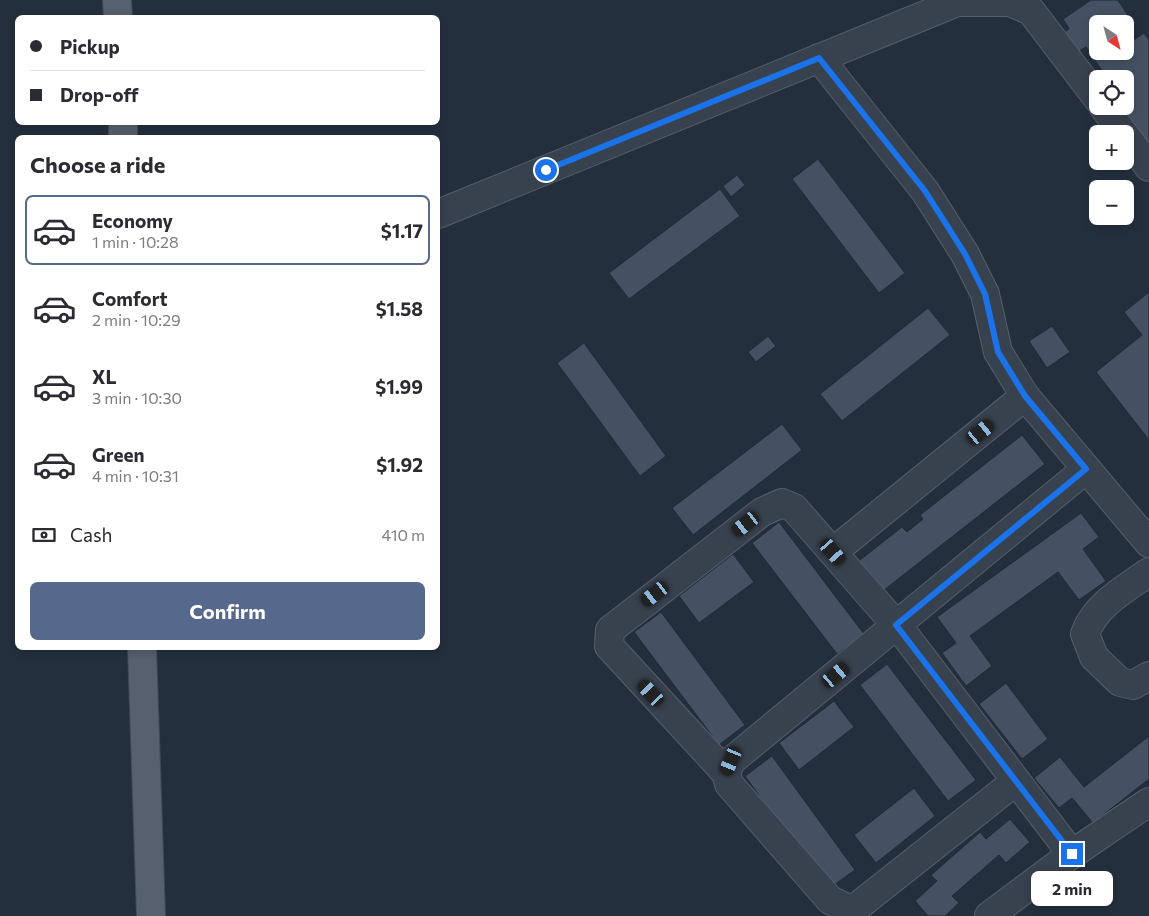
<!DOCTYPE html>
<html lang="en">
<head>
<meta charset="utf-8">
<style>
  :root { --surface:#fff; --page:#f2f2f3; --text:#2b2b33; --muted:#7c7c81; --line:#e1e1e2; --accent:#56698c }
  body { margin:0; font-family:Commissioner,sans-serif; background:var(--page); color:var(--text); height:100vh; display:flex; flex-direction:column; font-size:19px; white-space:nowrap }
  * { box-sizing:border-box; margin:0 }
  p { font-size:16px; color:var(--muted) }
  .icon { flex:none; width:28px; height:28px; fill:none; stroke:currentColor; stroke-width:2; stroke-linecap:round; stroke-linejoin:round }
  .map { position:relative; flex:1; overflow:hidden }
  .panel { position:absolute; left:15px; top:135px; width:425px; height:515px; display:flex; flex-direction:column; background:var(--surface); border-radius:8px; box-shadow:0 2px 8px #0003 }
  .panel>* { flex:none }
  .hud { position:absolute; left:15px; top:15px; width:425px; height:110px; border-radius:8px; box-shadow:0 2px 8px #0003; display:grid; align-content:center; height:110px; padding:0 15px; background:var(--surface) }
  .needle { width:32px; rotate:144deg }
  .tools { position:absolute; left:1089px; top:15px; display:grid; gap:10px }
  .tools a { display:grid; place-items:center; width:45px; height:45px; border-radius:8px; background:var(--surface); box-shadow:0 2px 8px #0003; font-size:25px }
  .end { position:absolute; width:22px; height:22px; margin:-11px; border:6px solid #1a73e8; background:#fff; box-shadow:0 0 0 2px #fff }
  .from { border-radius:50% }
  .bubble { position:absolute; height:35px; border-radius:8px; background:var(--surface); box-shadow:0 2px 8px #0003; font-size:16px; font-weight:700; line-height:35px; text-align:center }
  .car { position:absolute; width:15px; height:30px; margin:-15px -8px; border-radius:6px; box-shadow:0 0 4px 1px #0007; background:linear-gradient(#222 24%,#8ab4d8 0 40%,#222 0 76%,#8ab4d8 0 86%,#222 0) }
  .hud b { display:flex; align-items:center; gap:18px; height:48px; font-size:19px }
  .hud b+b { border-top:1px solid var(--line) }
  .hud i { width:12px; height:12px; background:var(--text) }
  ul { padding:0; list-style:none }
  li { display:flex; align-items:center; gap:15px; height:70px; margin:0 10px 8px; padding:0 5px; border:2px solid transparent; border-radius:8px }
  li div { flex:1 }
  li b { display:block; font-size:19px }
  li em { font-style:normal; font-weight:700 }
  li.active { border-color:var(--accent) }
  li>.icon { width:45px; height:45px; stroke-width:1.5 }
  h2 { padding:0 15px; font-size:22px; line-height:60px }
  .pay { display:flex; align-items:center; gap:12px; height:55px; padding:0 15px; font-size:19px }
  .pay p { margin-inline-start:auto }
  .button { display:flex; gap:10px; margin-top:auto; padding:10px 15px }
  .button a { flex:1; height:58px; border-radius:8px; background:var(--accent); color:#fff; font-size:20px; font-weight:700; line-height:58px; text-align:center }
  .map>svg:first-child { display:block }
  .building { fill:#455162; stroke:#1f2835 }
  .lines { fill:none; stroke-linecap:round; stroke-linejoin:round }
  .minor-casing { stroke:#565f6c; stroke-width:30 }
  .major-casing { stroke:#414a57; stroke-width:30 }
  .minor { stroke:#38414e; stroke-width:28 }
  .major { stroke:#56606e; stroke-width:28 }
  .route { stroke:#1a73e8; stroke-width:6 }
</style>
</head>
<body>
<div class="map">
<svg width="1149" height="916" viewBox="0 0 1149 916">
  <rect width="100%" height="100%" fill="#242f3e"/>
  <!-- building -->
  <g class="building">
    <polygon points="1091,0 1118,0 1131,20 1125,24 1098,24 1098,51 1125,51 1125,38 1129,43 1144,33 1149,40 1149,157 1113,106 1125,106 1125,79 1098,79 1093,76 1102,71 1086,47 1073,55 1060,35 1069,29 1063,19"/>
    <polygon points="818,159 905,273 879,293 792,179"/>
    <polygon points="737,175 745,185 731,197 723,186"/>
    <polygon points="720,189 740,216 629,299 609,273"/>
    <polygon points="1149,292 1149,440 1096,372 1142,335 1124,312"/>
    <polygon points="928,308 950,335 842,421 820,394"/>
    <polygon points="1052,326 1070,352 1047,368 1029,341"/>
    <polygon points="768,336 776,346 756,362 748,352"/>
    <polygon points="584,343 666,456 640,476 557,363"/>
    <polygon points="782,424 802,450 693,535 672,508"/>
    <polygon points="1022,435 1045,464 879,594 855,564 902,527 907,532 923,519 920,515"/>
    <polygon points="1081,513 1099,537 1083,549 1106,581 1079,600 1058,572 970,636 992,666 966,686 942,653 956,643 937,617"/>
    <polygon points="779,522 864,634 837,654 752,543"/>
    <polygon points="733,554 754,582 699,623 679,596"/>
    <polygon points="661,612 745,725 719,745 634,632"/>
    <polygon points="887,664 976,780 948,801 860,685"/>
    <polygon points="1006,683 1048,739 1022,759 979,704"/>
    <polygon points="834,701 854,727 799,770 779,743"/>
    <polygon points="1149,736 1149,779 1093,823 1072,798 1059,808 1034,778 1060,757 1084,787"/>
    <polygon points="772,756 855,870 827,890 745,776"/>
    <polygon points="914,788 935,816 876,863 854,835"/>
    <polygon points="1010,819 1030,842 1006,863 999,855 952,896 959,903 945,916 928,916 915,901 937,881 931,875 980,832 986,839"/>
  </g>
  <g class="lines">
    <!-- minor casing -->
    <g class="minor-casing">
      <g id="minor">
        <polyline points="819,58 925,191 965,254 985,294 998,352 1025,396 1149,543"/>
        <polyline points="1103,106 1124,134"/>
        <polyline points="1125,135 1149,167"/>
        <polyline points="438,214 957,2 1010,2 1031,11 1098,99"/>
        <polyline points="833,552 1025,396"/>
        <path d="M1149 572C1125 589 1095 605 1085 634L1094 657 1120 682 1133 685 1149 676"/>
        <polyline points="726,773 609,646 610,630 762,512 782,503 794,508 904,634 1072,854"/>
        <polyline points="1016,781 858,906 848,909 830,900 729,784 726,773 731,761 1086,469"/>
        <polyline points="989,916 1072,854 1149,802"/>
      </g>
    </g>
    <!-- major casing -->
    <g class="major-casing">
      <g id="major">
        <polyline points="117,0 118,18"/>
        <polyline points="123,122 123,138"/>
        <polyline points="142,648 151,916"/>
      </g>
    </g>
    <!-- minor -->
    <use href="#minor" class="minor"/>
    <!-- major -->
    <use href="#major" class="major"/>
  </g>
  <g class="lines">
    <!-- route -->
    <polyline class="route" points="546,170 819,58 925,191 965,254 985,294 998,352 1025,396 1086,469 896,625 1072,854"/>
  </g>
</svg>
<div class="tools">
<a><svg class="needle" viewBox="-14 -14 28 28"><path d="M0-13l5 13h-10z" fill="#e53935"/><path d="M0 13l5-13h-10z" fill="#7c7c81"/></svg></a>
<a><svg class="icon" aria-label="locate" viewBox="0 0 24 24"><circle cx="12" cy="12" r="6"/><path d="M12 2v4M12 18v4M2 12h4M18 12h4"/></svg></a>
<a>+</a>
<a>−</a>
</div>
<i class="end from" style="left:546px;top:170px"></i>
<i class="end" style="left:1072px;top:854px"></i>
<div class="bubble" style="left:1031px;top:871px;width:82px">2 min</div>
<i class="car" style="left:981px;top:432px;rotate:51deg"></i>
<i class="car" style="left:746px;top:524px;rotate:232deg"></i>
<i class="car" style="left:833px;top:552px;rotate:139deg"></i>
<i class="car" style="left:655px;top:594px;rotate:232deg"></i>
<i class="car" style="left:836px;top:675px;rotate:50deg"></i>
<i class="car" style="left:651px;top:693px;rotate:317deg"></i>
<i class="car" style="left:731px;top:761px;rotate:203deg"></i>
<div class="hud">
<b><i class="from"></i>Pickup</b>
<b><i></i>Drop-off</b>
</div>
<section class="panel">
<h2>Choose a ride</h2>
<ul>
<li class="active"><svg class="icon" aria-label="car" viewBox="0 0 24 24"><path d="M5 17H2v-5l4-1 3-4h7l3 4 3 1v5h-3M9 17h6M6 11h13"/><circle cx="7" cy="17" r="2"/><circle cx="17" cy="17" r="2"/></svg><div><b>Economy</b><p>1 min · 10:28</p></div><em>$1.17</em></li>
<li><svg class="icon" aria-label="car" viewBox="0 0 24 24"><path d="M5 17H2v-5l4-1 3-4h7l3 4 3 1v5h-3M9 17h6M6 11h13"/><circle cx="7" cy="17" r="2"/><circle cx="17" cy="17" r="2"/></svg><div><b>Comfort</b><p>2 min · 10:29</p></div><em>$1.58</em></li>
<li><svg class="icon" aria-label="car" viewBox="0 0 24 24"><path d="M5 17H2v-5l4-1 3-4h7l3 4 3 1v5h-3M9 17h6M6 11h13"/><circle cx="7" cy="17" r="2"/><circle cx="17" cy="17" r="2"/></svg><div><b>XL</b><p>3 min · 10:30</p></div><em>$1.99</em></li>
<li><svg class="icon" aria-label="car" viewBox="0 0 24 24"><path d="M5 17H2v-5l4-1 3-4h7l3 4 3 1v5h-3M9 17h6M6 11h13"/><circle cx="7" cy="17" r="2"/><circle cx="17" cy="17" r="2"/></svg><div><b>Green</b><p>4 min · 10:31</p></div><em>$1.92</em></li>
</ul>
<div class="pay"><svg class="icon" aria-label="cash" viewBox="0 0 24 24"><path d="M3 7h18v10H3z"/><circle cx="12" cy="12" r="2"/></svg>Cash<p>410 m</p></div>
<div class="button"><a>Confirm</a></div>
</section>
</div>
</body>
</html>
